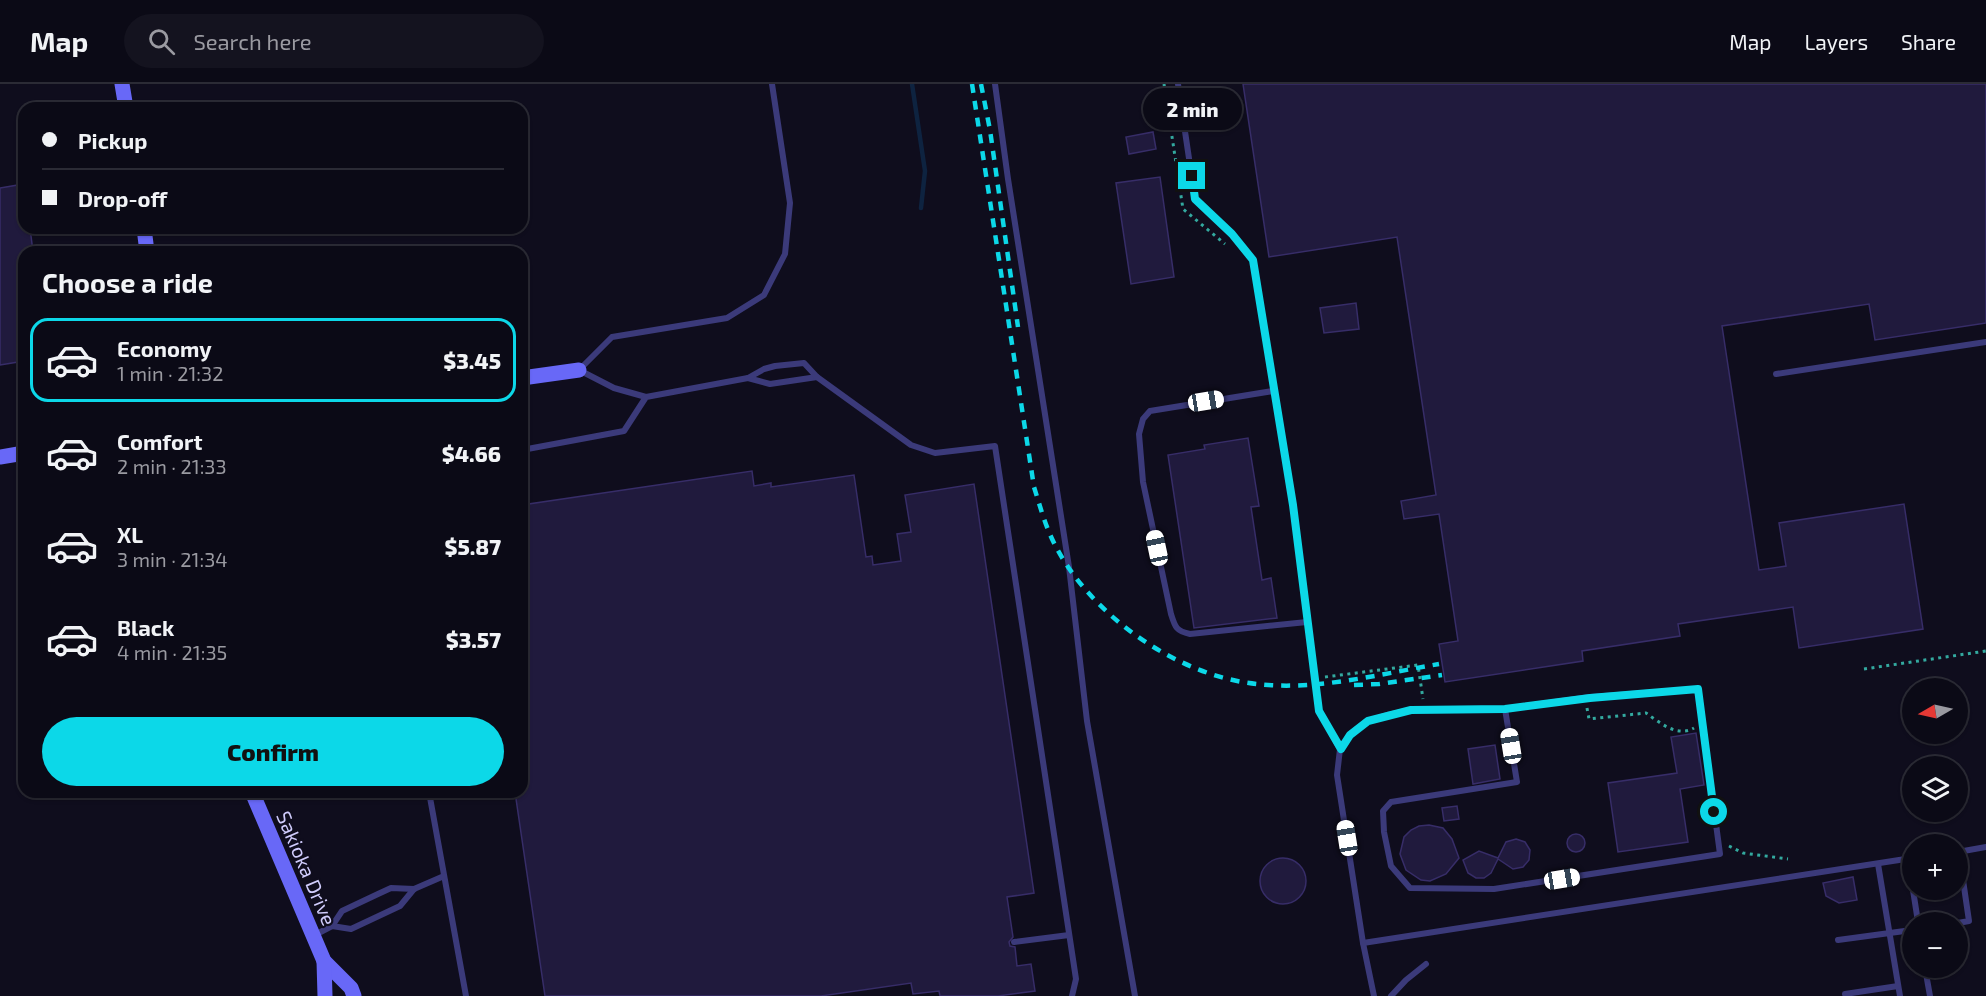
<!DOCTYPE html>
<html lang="en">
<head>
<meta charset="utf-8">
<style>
  :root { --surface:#0b0a16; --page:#14131f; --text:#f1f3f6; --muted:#9a9aa1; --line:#2b2b35; --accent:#0cd8e8 }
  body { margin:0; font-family:"Exo 2",sans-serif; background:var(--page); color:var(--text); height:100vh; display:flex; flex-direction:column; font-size:22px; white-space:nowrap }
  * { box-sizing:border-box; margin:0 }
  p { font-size:20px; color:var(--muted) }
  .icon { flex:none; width:33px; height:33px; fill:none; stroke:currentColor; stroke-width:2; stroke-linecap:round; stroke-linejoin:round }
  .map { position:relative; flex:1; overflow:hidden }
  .drawer { position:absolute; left:18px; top:162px; width:510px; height:552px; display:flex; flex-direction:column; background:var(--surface); border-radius:18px; box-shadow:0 2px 4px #0004,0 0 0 2px var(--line) }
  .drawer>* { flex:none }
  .banner { position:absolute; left:18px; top:18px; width:510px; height:132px; border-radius:18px; box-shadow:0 2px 4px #0004,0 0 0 2px var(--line); display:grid; align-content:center; height:132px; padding:0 24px; background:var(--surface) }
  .needle { width:39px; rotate:261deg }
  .buttons { position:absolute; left:1902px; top:594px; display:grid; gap:12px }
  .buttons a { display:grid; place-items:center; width:66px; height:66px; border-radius:50%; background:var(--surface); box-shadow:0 2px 4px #0004,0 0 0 2px var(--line); font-size:30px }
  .end { position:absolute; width:27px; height:27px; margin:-14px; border:8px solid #0cd8e8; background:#111; box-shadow:0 0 0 3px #111 }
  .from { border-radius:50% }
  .bubble { position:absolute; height:42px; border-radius:21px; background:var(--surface); box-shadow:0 2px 4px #0004,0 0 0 2px var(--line); font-size:20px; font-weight:800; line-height:42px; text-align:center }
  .car { position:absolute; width:18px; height:36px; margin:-18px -9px; border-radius:8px; box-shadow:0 0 4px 2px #0007; background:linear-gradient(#fff 24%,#345 0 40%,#fff 0 76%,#345 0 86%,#fff 0) }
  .banner b { display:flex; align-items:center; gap:21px; height:57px; font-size:22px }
  .banner b+b { border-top:2px solid var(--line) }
  .banner i { width:15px; height:15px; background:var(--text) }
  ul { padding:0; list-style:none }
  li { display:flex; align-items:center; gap:18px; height:84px; margin:0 12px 9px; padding:0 12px; border:3px solid transparent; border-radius:18px }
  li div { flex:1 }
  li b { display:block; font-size:22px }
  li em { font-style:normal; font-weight:800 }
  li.selected { border-color:var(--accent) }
  li>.icon { width:54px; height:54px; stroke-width:1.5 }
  h2 { padding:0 24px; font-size:27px; line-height:72px }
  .cta { display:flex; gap:12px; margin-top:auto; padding:12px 24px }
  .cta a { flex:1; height:69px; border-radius:36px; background:var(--accent); color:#111; font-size:24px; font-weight:800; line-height:69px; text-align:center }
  header { display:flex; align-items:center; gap:36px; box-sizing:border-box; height:84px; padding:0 30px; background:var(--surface); border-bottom:2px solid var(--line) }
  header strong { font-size:28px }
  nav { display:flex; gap:33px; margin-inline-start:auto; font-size:21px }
  .search { width:420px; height:54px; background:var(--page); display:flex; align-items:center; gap:15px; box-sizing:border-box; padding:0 21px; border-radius:33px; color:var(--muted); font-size:22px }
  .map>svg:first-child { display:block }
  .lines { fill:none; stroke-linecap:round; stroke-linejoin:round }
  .stream { stroke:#0e2340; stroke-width:4.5 }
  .building { fill:#201a3d; stroke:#372d68; stroke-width:1.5 }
  .path { stroke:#33a99f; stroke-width:3; stroke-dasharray:3 4.5; stroke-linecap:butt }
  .lane { stroke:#3b3a7a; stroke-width:6 }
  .secondary { stroke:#6868f7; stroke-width:15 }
  .rail { stroke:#0cd8e8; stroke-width:4.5; stroke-dasharray:9 8; stroke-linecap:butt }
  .route { stroke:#0cd8e8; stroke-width:8 }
  .labels { text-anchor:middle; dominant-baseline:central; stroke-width:4.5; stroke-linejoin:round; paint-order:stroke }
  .street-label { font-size:20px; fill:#d0ccfc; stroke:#0f0d1d }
</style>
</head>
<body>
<header>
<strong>Map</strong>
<div class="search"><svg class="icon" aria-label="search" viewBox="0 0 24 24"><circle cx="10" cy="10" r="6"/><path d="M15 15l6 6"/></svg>Search here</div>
<nav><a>Map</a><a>Layers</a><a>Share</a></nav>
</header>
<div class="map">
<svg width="1986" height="912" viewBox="0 0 1986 912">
  <rect width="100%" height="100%" fill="#0f0d1d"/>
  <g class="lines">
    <!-- stream -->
    <polyline class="stream" points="912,0 925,87 921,124"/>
  </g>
  <!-- building -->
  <g class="building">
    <polygon points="1243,0 1986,0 1986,239 1875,256 1869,220 1722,242 1759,486 1786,482 1779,439 1904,420 1923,545 1799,564 1793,523 1678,540 1680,552 1582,567 1583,577 1445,598 1439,560 1458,557 1439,430 1404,435 1401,417 1436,411 1397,153 1269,173"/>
    <polygon points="1153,48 1156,65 1129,70 1126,53"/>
    <polygon points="1160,93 1174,193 1131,200 1116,99"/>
    <polygon points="24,100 24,144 30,144 33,168 24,168 24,277 0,281 0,104"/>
    <polygon points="1356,219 1359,245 1324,249 1320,224"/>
    <polygon points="1248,354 1259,422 1251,423 1262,496 1271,494 1277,534 1194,544 1168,371 1205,365 1204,361"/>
    <polygon points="752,387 754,402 771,399 771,403 854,391 866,473 872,472 873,481 901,477 897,450 911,448 905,411 974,400 1034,809 1007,813 1013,853 1009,858 1010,862 1015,863 1017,882 1031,880 1035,907 998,912 940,912 939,907 913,910 911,899 821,912 545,912 515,708 522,708 522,421"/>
    <polygon points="1696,649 1704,701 1680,705 1688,758 1618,768 1608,699 1677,689 1671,653"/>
    <polygon points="1495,661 1500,695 1473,700 1468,665"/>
    <polygon points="1457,722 1459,735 1444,737 1442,724"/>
    <polygon points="1429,741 1443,744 1452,755 1459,774 1446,790 1430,797 1421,796 1406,786 1400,770 1404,753 1411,746 1419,742"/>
    <circle cx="1576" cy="759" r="9"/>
    <polygon points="1516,755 1525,758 1530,766 1529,776 1523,783 1513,785 1498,775 1491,789 1484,794 1476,794 1468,789 1463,776 1479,767 1498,774 1506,758"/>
    <circle cx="1283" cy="797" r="23"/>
    <polygon points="1853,793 1857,816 1839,819 1826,812 1823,799"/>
  </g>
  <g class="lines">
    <!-- path -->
    <g class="path">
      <polyline points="1164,0 1183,125 1225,160"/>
      <polyline points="1864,585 1986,567"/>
      <polyline points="1325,593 1418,581 1423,615"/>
      <path d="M1587 624 1589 635 1646 629C1659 638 1677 654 1694 644"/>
      <polyline points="1729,762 1743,769 1788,775"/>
    </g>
    <!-- lane -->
    <g class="lane">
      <polyline points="995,0 1008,95 1069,483 1087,637 1135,912"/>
      <polyline points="1178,0 1195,115 1232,150 1253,176 1293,421 1319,627 1340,665"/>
      <polyline points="1776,290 1986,258"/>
      <polyline points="748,294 770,300 817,293"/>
      <path d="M1273 307 1150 327 1143 335 1139 350 1143 398 1171 530C1175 543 1176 547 1190 550L1307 538"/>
      <polyline points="646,313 614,304 579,286 612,253 727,234 764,211 785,170 790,119 772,0"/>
      <polyline points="522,366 624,347 646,313 748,294 764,285 775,282 804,279 817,293 911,361 935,369 995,362 1076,895 1072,912"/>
      <polyline points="429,708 466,912"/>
      <polyline points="1958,768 1986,763"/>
      <polyline points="1908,775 1912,804"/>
      <polyline points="1878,780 1900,912"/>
      <polyline points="1913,806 1918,838"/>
      <polyline points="1958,839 1969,837 1963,796"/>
      <polyline points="332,842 342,827 378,810 391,804 414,805"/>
      <polyline points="313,852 332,842 351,845 400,822 414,805 444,792"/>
      <polyline points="1838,856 1912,846"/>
      <polyline points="1014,858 1069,851"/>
      <polyline points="1363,859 1912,774"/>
      <polyline points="1925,884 1930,912"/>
      <polyline points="1845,910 1898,902"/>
      <polyline points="1374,912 1363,859 1337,691 1340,665 1350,651 1368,637 1387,631 1411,626 1505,625 1590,613 1698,605 1720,770 1494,805 1410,804 1391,782 1384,748 1383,727 1391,718 1517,698 1505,625"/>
      <polyline points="1391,912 1406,896 1426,880"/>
    </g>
    <!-- secondary -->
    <g class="secondary">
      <polyline points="122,0 126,24"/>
      <polyline points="144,144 147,168"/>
      <polyline points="522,294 579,286"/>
      <polyline points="0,373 24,369"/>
      <polyline points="252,708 324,877 351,904 354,912"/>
      <polyline points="324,877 325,912"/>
    </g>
    <!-- rail -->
    <g class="rail">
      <path d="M972 0 1034 403C1040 422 1045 441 1054 459 1090 531 1177 592 1257 600 1317 607 1380 590 1439 580"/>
      <polyline points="981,0 990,46 1018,243"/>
      <polyline points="1354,601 1379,600 1442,591"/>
    </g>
  </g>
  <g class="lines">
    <!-- route -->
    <polyline class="route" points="1192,92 1195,115 1232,150 1253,176 1293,421 1319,627 1341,665 1350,651 1368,637 1411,626 1505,625 1590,614 1698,605 1714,728"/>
  </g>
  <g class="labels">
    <!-- street labels -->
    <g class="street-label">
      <text transform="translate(307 784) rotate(67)">Sakioka Drive</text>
    </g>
  </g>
</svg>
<div class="buttons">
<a><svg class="needle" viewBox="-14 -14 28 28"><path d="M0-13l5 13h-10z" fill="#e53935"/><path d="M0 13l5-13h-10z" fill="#9a9aa1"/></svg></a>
<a><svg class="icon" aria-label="layers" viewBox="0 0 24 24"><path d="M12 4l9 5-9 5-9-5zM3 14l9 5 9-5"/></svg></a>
<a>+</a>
<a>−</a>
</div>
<i class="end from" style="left:1714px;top:728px"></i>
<i class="end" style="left:1192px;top:92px"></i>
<div class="bubble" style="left:1143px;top:4px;width:99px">2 min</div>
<i class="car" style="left:1206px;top:317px;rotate:81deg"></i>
<i class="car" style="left:1157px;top:464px;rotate:348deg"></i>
<i class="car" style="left:1511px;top:662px;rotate:351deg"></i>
<i class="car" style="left:1347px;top:754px;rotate:351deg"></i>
<i class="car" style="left:1562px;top:795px;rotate:81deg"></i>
<div class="banner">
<b><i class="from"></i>Pickup</b>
<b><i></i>Drop-off</b>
</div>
<section class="drawer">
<h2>Choose a ride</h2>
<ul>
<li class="selected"><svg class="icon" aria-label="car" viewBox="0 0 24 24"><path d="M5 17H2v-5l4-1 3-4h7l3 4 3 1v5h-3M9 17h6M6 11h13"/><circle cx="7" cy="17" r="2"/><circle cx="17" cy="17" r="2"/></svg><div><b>Economy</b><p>1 min · 21:32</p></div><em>$3.45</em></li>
<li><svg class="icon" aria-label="car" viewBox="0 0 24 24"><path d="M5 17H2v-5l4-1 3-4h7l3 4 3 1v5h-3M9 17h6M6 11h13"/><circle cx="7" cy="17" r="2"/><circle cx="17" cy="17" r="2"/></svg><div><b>Comfort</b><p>2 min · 21:33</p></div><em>$4.66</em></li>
<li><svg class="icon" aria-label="car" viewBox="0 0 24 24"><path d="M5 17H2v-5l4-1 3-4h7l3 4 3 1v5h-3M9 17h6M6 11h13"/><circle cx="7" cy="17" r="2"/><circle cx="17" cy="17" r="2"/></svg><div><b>XL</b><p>3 min · 21:34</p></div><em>$5.87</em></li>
<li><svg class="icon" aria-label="car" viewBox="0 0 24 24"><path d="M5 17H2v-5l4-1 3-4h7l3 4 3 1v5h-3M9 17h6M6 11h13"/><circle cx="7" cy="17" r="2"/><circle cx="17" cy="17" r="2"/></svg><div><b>Black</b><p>4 min · 21:35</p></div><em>$3.57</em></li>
</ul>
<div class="cta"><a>Confirm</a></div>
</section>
</div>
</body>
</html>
